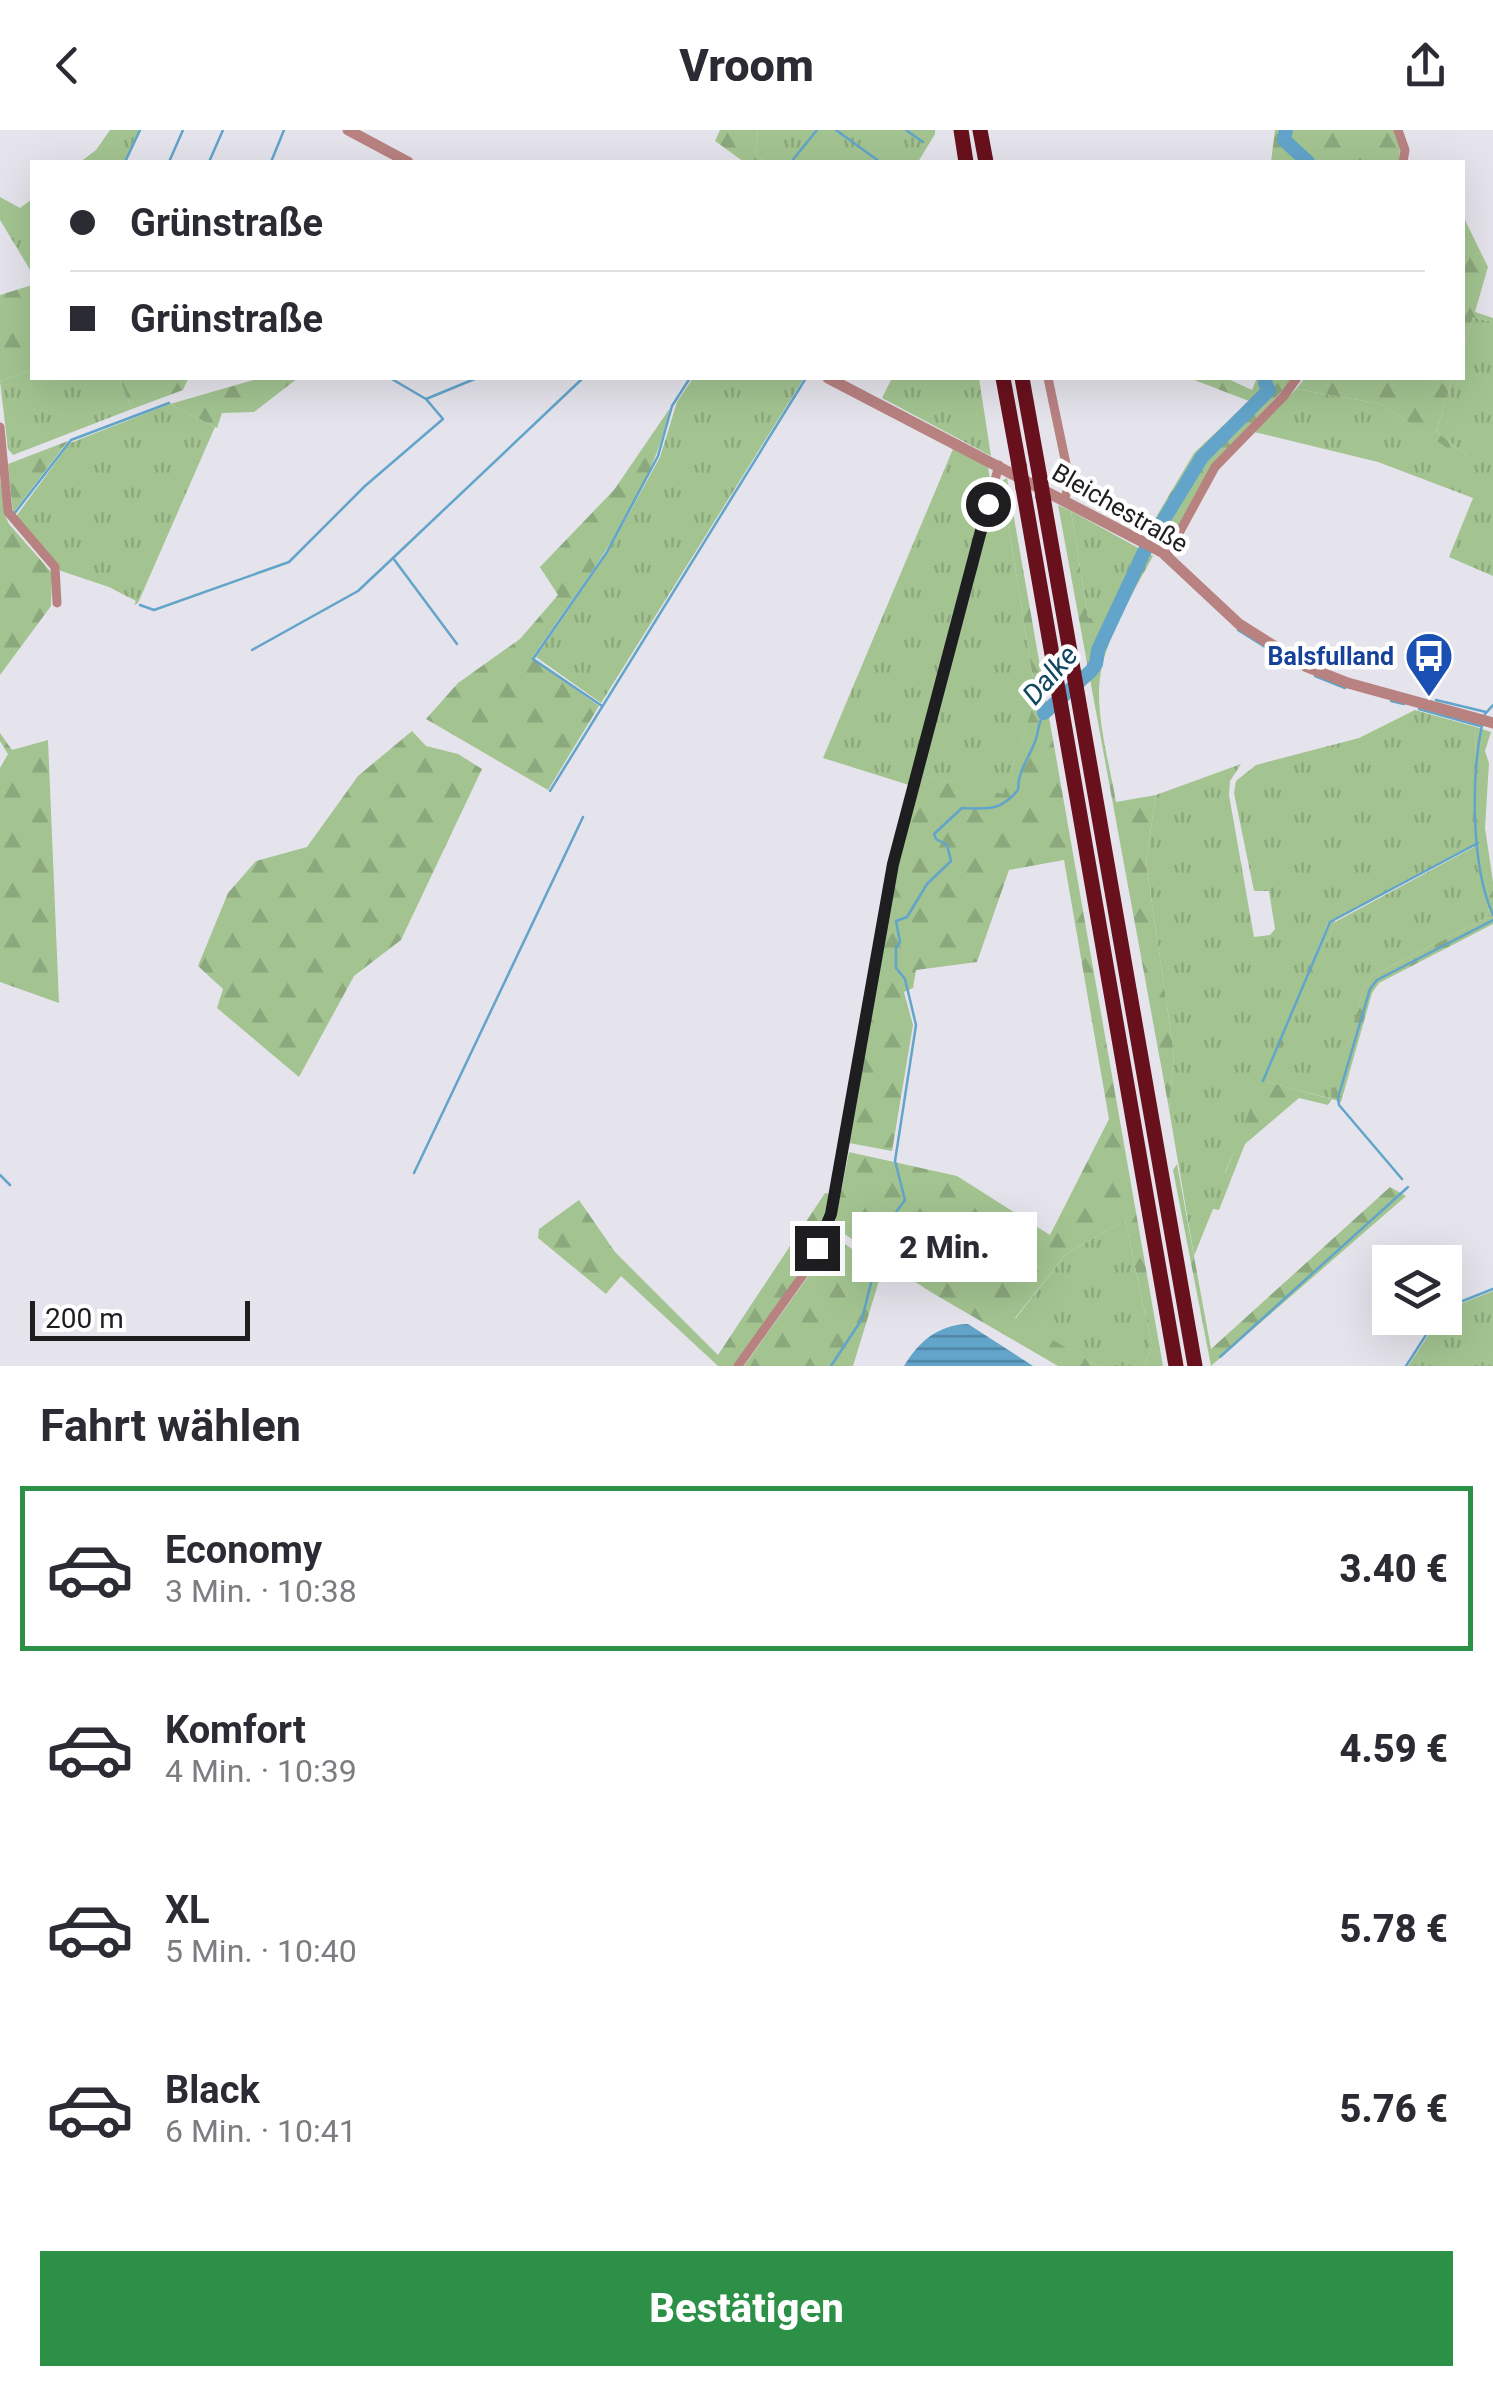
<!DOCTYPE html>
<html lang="de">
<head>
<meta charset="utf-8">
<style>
  :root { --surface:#fff; --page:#f2f2f3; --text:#2b2b33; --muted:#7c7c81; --line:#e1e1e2; --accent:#2c9147 }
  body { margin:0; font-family:Roboto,sans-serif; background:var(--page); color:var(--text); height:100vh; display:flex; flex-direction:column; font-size:38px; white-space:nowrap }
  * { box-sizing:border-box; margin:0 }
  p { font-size:32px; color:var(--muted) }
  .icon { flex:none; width:55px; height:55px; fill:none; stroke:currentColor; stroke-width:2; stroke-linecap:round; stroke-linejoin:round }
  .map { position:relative; height:1236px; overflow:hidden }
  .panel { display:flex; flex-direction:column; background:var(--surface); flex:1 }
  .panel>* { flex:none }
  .top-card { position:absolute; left:30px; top:30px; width:1435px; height:220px; border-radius:0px; box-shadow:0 10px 40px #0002; display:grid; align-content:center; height:220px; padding:0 40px; background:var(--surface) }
  .fabs { position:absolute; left:1372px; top:1115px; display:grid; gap:20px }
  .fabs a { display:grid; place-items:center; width:90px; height:90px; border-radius:0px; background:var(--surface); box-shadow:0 10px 40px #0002; font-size:50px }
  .scale { position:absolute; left:30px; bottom:25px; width:220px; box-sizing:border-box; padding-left:10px; border:5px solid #1e1e21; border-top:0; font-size:28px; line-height:35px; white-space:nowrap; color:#1e1e21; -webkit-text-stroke:8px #fff; paint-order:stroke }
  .end { position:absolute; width:45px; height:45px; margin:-22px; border:12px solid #1e1e21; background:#fff; box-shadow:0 0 0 5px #fff }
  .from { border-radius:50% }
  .bubble { position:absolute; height:70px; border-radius:0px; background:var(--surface); box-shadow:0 10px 40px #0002; font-size:32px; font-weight:800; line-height:70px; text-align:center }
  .top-card b { display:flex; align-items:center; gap:35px; height:95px; font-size:38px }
  .top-card b+b { border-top:2px solid var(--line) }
  .top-card i { width:25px; height:25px; background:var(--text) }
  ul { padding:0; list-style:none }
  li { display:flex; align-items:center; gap:30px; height:165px; margin:0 20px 15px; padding:0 20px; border:5px solid transparent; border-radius:0px }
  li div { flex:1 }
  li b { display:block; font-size:38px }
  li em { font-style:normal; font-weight:800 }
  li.active { border-color:var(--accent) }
  li>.icon { width:90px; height:90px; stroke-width:1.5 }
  h2 { padding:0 40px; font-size:45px; line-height:120px }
  .cta { display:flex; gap:20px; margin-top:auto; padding:20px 40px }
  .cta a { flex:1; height:115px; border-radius:0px; background:var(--accent); color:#fff; font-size:40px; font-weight:800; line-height:115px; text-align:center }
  header { display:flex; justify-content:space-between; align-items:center; height:130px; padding:0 40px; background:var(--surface); font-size:45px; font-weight:800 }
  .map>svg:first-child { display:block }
  .grass { fill:url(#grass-tufts) }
  .forest { fill:url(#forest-firs) }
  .water { fill:url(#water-rules) }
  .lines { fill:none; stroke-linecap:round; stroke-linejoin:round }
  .stream { stroke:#62a4ca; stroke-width:2.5 }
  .river { stroke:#62a4ca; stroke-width:14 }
  .minor { stroke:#b88281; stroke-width:9 }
  .tertiary { stroke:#b88281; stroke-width:11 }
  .motorway { stroke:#68111c; stroke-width:15 }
  .motorway-bridge { stroke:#68111c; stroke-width:15 }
  .route { stroke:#1e1e21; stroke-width:12 }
  .labels { text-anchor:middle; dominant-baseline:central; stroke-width:9; stroke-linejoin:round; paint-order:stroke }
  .street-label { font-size:25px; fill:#1e1e21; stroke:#fff }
  .transit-label { font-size:25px; font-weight:bold; fill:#164399; stroke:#fff; text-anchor:end }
  .water-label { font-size:28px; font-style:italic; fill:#0f4660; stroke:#fff }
</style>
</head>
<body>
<header><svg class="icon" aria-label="back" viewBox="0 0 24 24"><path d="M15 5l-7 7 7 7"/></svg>Vroom<svg class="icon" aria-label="share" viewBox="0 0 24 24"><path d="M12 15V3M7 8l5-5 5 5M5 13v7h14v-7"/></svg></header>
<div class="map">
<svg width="1493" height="1236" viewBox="0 0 1493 1236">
  <defs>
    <pattern id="grass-tufts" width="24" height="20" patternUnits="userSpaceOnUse" patternTransform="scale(2.5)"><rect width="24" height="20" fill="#a3c491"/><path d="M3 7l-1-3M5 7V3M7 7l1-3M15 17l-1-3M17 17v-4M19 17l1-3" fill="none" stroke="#8ca87d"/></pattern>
    <pattern id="forest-firs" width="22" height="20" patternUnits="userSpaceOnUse" patternTransform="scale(2.5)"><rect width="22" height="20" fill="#a3c491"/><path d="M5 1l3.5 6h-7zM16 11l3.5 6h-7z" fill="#8ca87d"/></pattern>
    <pattern id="water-rules" width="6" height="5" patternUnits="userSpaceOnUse" patternTransform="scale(2.5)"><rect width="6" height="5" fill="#62a4ca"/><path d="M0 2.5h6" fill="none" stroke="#5085a4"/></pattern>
  </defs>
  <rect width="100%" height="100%" fill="#e5e4ec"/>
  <!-- grass -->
  <g class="grass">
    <polygon points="110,0 139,0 124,32 80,32 96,20"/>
    <polygon points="758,0 935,0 935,4 918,32 766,32 755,25"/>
    <polygon points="0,67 20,78 32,69 32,143 0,90"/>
    <polygon points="1473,187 1493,192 1493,446 1449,427 1473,368 1378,332 1254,302 1296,259 1381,274 1464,328 1466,325 1436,301 1453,248 1462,248 1463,218"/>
    <polygon points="32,240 32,248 119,248 132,279 13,325 8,319 0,251"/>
    <polygon points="693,248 804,248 601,573 536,527 608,422 660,327 677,272"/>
    <polygon points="892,248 979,248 991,326 882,268"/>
    <polygon points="170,274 215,297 138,473 134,475 136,471 109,457 61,441 14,389 70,313"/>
    <polygon points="953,319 988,337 990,349 909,655 823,628"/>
    <polygon points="994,378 1006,382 1036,567 1003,665 921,645"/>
    <polygon points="1071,381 1142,420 1106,488 1088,488"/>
    <polygon points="1415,580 1476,597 1473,715 1328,793 1225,1043 1232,1047 1219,1080 1213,1079 1194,1126 1169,979 1174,924 1146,732 1156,665 1241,634 1230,651 1229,665 1254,807 1270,805 1275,799 1269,761 1254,761 1234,663 1236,651 1256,635 1359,608"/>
    <polygon points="1474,717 1490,786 1372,846 1364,858 1332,969 1267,952 1335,792"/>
    <polygon points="1125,1090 1152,1216 1144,1236 1098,1236 1015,1189 1066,1124"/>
    <polygon points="1493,1161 1493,1236 1408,1236 1439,1189 1445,1188 1445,1180"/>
  </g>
  <!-- forest -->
  <g class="forest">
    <polygon points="720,0 758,0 755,25 766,32 744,32 715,11"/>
    <polygon points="1275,0 1395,0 1400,17 1399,32 1271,32"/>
    <polygon points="1463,86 1488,137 1475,182 1493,188 1493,192 1473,187 1463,218"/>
    <polygon points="32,155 32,240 0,251 0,165"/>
    <polygon points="119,248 184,248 188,249 183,260 132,279"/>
    <polygon points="260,248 298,248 254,282 222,283 217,298 170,274"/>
    <polygon points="1189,248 1226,248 1252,260 1257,248 1294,248 1212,335 1169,412 1162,414 1146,404 1194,323 1249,271"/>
    <polygon points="1305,248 1453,248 1436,301 1466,325 1464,329 1381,274 1296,259"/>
    <path d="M670 278C650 371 584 451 532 528L599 576 548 660 426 589 458 553 520 509 558 465 540 437 614 360Z"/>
    <polygon points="68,311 13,383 8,334"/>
    <polygon points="0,347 4,383 9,394 52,443 51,476 0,545"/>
    <polygon points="1007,348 1163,1236 1144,1236 1152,1216 1125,1090 1066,1124 1015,1188 1098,1236 1058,1236 929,1161 834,1097 849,1022 957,1046 1050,1105 1109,989 1064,730 1009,740 977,832 916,840 913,858 904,862 913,895 892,1021 849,1013 897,735 921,645 1003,664 1036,567 1006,382 994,379 974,452 971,451 997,354"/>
    <path d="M1058 375 1071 381 1088 488H1106L1142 420 1153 426C1134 461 1105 508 1100 548 1095 584 1110 636 1116 672L1156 665 1146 732 1174 924 1169 979Z"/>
    <polygon points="1476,597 1491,602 1485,621 1489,633 1485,698 1493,752 1493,794 1379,853 1372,863 1341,972 1332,969 1328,975 1299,968 1245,1014 1232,1047 1225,1044 1261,951 1333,787 1335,792 1268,952 1331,969 1364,858 1372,846 1490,786 1472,710"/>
    <polygon points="412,601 426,616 458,624 482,639 401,810 354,846 299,947 217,878 223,859 198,836 228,763 256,731 307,717 358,646"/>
    <polygon points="0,603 12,620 48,610 59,873 0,852 0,638 8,624 0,611"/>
    <polygon points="1177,1034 1211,1219 1390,1057 1406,1066 1211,1236 1173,1040"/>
    <path d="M825 1063 832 1064C817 1129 772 1182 734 1236H718L621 1146 606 1164 538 1108 539 1099 579 1070 615 1122 718 1225Z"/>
    <polygon points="830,1103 882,1141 853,1236 744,1236 812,1141"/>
  </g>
  <!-- water -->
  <path class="water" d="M968 1194 1033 1236H904C919 1211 938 1195 968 1194Z"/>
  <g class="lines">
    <!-- stream -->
    <g class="stream">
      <polyline points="836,0 880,32"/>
      <polyline points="906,0 923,12"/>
      <polyline points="125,32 140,0"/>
      <polyline points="169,32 183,0"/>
      <polyline points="209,32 223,0"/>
      <polyline points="271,32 284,0"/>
      <polyline points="791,32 817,0"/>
      <polyline points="390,248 426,269"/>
      <polyline points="14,384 71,310 169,273"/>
      <polyline points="393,428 583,248"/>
      <polyline points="140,475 154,480 289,432 365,356 443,289 426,269 477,248"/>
      <polyline points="1238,500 1299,538"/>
      <polyline points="252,520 358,461 393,428 457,514"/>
      <polyline points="1315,546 1345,558"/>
      <polyline points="1436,570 1486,582"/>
      <polyline points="1391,571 1404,574"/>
      <polyline points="602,576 533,529 607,422 658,326 672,276 690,248"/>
      <polyline points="1419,579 1480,596"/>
      <polyline points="1485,584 1493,575"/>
      <path d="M1482 595C1471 647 1471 736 1493 785"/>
      <polyline points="550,661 806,248"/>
      <polyline points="1263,951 1330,792 1478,713"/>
      <polyline points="414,1043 583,687"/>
      <polyline points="0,1045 10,1055"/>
      <polyline points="1402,1049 1339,975 1338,968 1370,859 1377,850 1493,790"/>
      <polyline points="1445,1178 1493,1159"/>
      <polyline points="1220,1227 1408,1057"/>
      <path d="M831 1236 862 1189 885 1097 905 1070 895 1031 916 895 905 849 896 838V818L900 812 896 791 907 787 927 754 951 731 947 715 936 709 934 704 962 678C990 679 1000 681 1018 660 1018 639 1030 627 1036 609 1039 599 1038 593 1044 583"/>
      <polyline points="1406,1236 1437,1188"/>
    </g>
    <!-- river -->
    <g class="river">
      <polyline points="1286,0 1284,10 1308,32"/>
      <polyline points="1044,583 1091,541 1096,534 1098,520 1144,422 1202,327 1269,260 1265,253 1266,248"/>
    </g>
    <!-- minor -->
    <g class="minor">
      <polyline points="1398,0 1405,20 1403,32"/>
      <polyline points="1048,248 1070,353 1064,370"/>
      <polyline points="0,297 8,382 55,437 57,473"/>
      <polyline points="1167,425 1215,337 1283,267 1297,248"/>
      <polyline points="738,1236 808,1138 831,1084 893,734 999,335"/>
    </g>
    <!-- tertiary -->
    <g class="tertiary">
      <polyline points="348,0 408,32"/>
      <polyline points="828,248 1162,422 1239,494 1307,537 1348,553 1493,593"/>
    </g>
    <!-- motorway -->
    <g class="motorway">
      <polyline points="961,0 966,32"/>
      <polyline points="980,0 986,32"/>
      <polyline points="1003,248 1019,335"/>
      <polyline points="1022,248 1040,348"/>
      <polyline points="1023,358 1176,1236"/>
      <polyline points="1043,367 1195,1236"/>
    </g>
    <!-- motorway-bridge -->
    <g class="motorway-bridge">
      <polyline points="1019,335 1023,358"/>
      <polyline points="1040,348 1043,367"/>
    </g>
  </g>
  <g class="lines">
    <!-- route -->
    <polyline class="route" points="817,1118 831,1084 893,734 988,374"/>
  </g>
  <!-- icons -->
  <defs>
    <g id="bus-pin" transform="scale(2.5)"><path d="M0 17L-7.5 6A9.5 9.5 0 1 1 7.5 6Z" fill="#1a4fb4" stroke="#fff"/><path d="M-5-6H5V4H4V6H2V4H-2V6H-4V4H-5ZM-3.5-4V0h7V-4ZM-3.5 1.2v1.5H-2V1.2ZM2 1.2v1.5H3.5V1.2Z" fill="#fff"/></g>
  </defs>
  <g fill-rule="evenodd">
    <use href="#bus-pin" x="1429" y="526"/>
  </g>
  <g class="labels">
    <!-- street labels -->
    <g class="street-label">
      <text transform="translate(1120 378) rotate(30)">Bleichestraße</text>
    </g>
    <!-- transit labels -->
    <g class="transit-label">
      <text x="1394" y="526">Balsfulland</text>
    </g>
    <!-- water labels -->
    <g class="water-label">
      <text transform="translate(1050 545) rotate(-49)">Dalke</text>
    </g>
  </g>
</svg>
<div class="fabs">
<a><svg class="icon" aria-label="layers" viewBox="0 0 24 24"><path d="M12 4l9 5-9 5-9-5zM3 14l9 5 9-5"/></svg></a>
</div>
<div class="scale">200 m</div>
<i class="end from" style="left:988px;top:374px"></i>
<i class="end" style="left:817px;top:1118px"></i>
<div class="bubble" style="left:852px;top:1082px;width:185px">2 Min.</div>
<div class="top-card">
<b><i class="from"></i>Grünstraße</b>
<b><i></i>Grünstraße</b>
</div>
</div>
<section class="panel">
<h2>Fahrt wählen</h2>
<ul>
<li class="active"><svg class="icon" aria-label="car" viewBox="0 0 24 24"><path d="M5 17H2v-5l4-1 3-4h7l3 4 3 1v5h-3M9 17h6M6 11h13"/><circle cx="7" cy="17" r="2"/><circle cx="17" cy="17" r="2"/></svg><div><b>Economy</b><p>3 Min. · 10:38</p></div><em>3.40 €</em></li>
<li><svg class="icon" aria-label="car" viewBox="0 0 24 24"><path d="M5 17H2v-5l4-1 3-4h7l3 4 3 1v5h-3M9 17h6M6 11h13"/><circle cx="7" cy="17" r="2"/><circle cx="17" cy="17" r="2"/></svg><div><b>Komfort</b><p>4 Min. · 10:39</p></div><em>4.59 €</em></li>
<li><svg class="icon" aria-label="car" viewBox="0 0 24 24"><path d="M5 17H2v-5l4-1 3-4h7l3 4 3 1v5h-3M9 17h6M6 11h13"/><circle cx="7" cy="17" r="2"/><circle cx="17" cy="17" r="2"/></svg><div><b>XL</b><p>5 Min. · 10:40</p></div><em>5.78 €</em></li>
<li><svg class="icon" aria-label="car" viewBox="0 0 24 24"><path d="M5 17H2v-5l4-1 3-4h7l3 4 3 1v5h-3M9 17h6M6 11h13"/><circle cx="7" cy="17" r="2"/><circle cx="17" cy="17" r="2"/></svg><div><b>Black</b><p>6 Min. · 10:41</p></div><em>5.76 €</em></li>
</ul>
<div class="cta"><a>Bestätigen</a></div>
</section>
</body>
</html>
